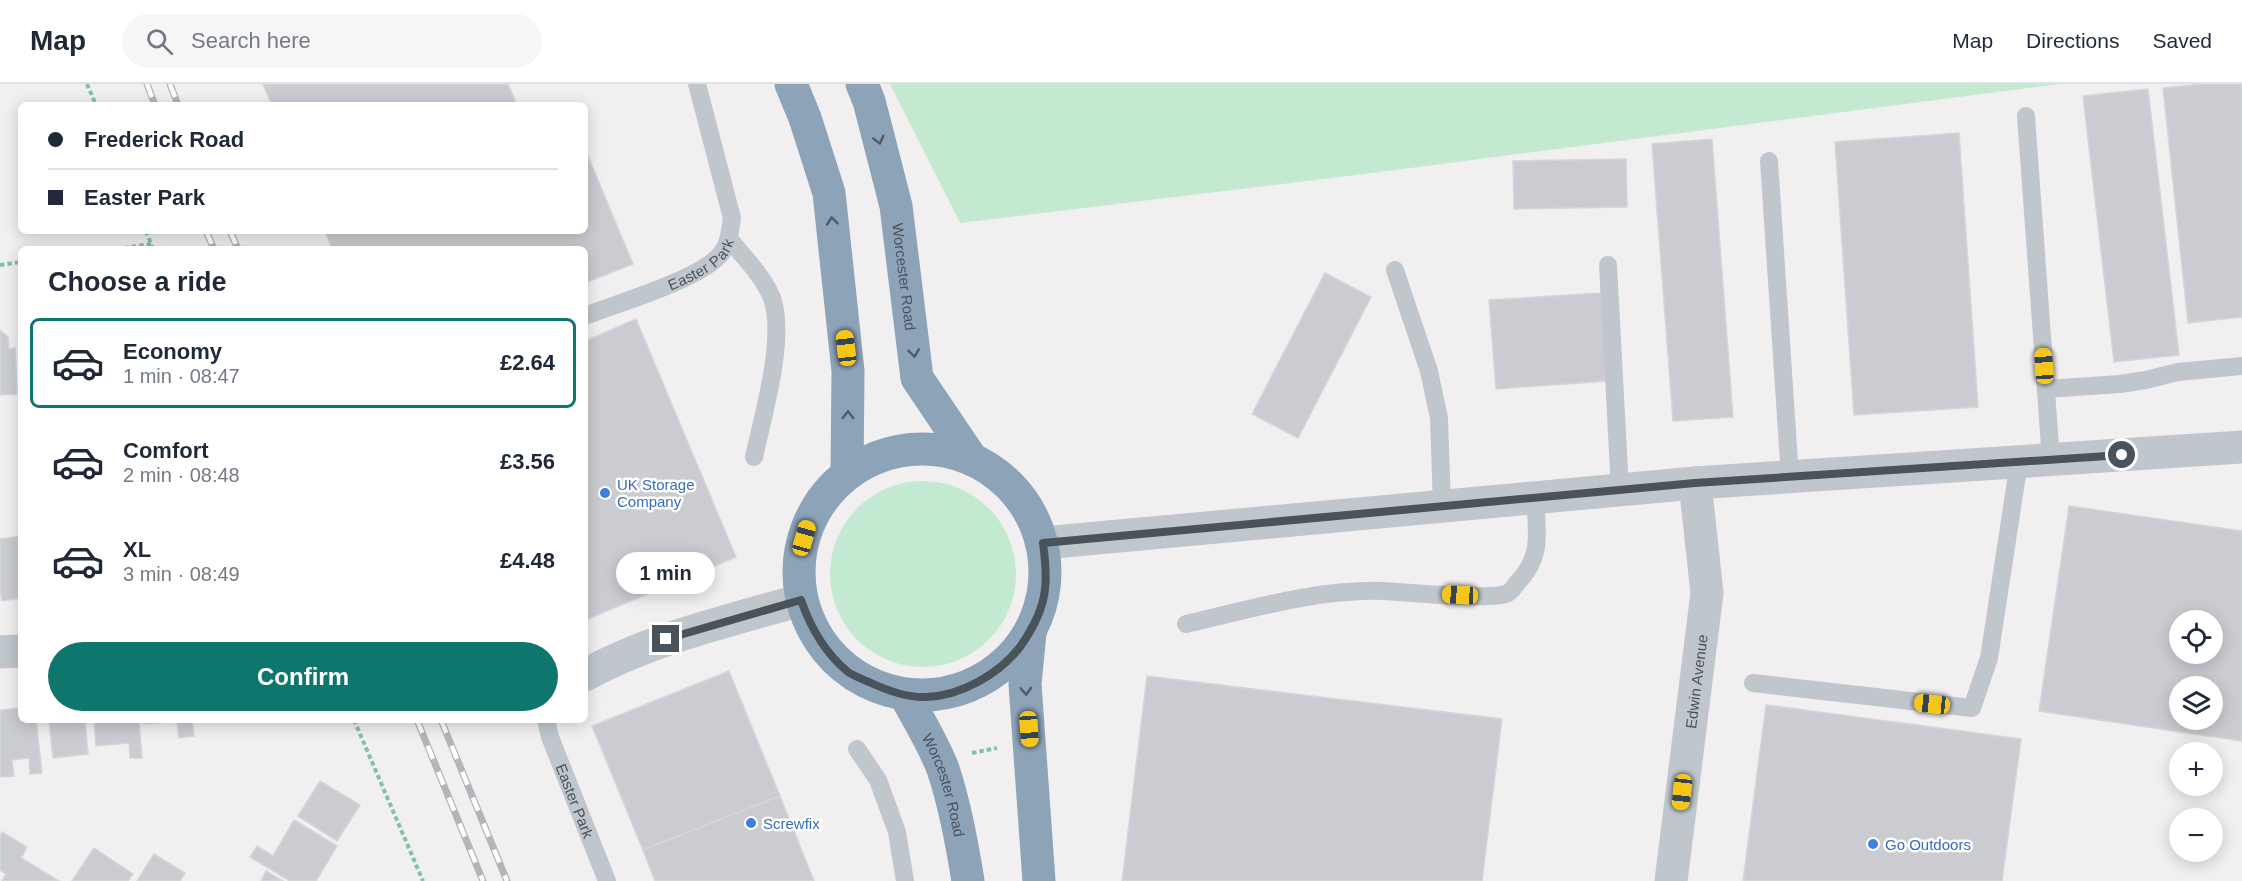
<!DOCTYPE html>
<html lang="en">
<head>
<meta charset="utf-8">
<style>
  :root { --surface:#fff; --page:#f6f6f7; --text:#1f2937; --muted:#747a83; --line:#e0e1e3; --accent:#0f766e }
  body { margin:0; font-family:Helvetica,sans-serif; background:var(--page); color:var(--text); height:100vh; display:flex; flex-direction:column; font-size:22px; white-space:nowrap }
  * { box-sizing:border-box; margin:0 }
  p { font-size:20px; color:var(--muted) }
  .icon { flex:none; width:33px; height:33px; fill:none; stroke:currentColor; stroke-width:2; stroke-linecap:round; stroke-linejoin:round }
  .map { position:relative; flex:1; overflow:hidden }
  .panel { position:absolute; left:18px; top:162px; width:570px; height:477px; display:flex; flex-direction:column; background:var(--surface); border-radius:9px; box-shadow:0 3px 15px #0003 }
  .panel>* { flex:none }
  .banner { position:absolute; left:18px; top:18px; width:570px; height:132px; border-radius:9px; box-shadow:0 3px 15px #0003; display:grid; align-content:center; height:132px; padding:0 30px; background:var(--surface) }
  .fabs { position:absolute; left:2169px; top:526px; display:grid; gap:12px }
  .fabs a { display:grid; place-items:center; width:54px; height:54px; border-radius:50%; background:var(--surface); box-shadow:0 3px 15px #0003; font-size:30px }
  .end { position:absolute; width:27px; height:27px; margin:-14px; border:8px solid #49535b; background:#fff; box-shadow:0 0 0 3px #fff }
  .from { border-radius:50% }
  .bubble { position:absolute; height:42px; border-radius:21px; background:var(--surface); box-shadow:0 3px 15px #0003; font-size:20px; font-weight:700; line-height:42px; text-align:center }
  .car { position:absolute; width:18px; height:36px; margin:-18px -9px; border-radius:8px; box-shadow:0 0 4px 2px #0007; background:linear-gradient(#f5c518 24%,#345 0 40%,#f5c518 0 76%,#345 0 86%,#f5c518 0) }
  .banner b { display:flex; align-items:center; gap:21px; height:57px; font-size:22px }
  .banner b+b { border-top:2px solid var(--line) }
  .banner i { width:15px; height:15px; background:var(--text) }
  ul { padding:0; list-style:none }
  li { display:flex; align-items:center; gap:18px; height:90px; margin:0 12px 9px; padding:0 18px; border:3px solid transparent; border-radius:9px }
  li div { flex:1 }
  li b { display:block; font-size:22px }
  li em { font-style:normal; font-weight:700 }
  li.selected { border-color:var(--accent) }
  li>.icon { width:54px; height:54px; stroke-width:1.5 }
  h2 { padding:0 30px; font-size:27px; line-height:72px }
  .primary-button { display:flex; gap:12px; margin-top:auto; padding:12px 30px }
  .primary-button a { flex:1; height:69px; border-radius:36px; background:var(--accent); color:#fff; font-size:24px; font-weight:700; line-height:69px; text-align:center }
  header { display:flex; align-items:center; gap:36px; box-sizing:border-box; height:84px; padding:0 30px; background:var(--surface); border-bottom:2px solid var(--line) }
  header strong { font-size:28px }
  nav { display:flex; gap:33px; margin-inline-start:auto; font-size:21px }
  .search { width:420px; height:54px; background:var(--page); display:flex; align-items:center; gap:15px; box-sizing:border-box; padding:0 21px; border-radius:33px; color:var(--muted); font-size:22px }
  .map>svg:first-child { display:block }
  .green { fill:#c3ead1 }
  .building { fill:#caccd1; stroke:#d4d6da; stroke-width:1.5; fill-rule:evenodd }
  .lines { fill:none; stroke-linecap:round; stroke-linejoin:round }
  .path { stroke:#7fc4a0; stroke-width:4; stroke-dasharray:4.5 3; stroke-linecap:butt }
  .lane { stroke:#bfc7cd; stroke-width:18 }
  .street { stroke:#bfc7cd; stroke-width:33 }
  .highway { stroke:#8da3b8; stroke-width:33 }
  .rail-casing { stroke:#b2b5b9; stroke-width:7 }
  .rail { stroke:#fff; stroke-width:4.5; stroke-dasharray:14; stroke-linecap:butt }
  .oneway { stroke:#505b64 }
  .route { stroke:#49535b; stroke-width:8 }
  .shop-dot { fill:#3f7fe0; stroke:#fff; stroke-width:2 }
  .labels { text-anchor:middle; dominant-baseline:central; stroke-width:5; stroke-linejoin:round; paint-order:stroke }
  .street-label { font-size:15px; fill:#49535b; stroke:#fff }
  .shop-label { font-size:15px; fill:#366cbe; stroke:#fff; text-anchor:start }
</style>
</head>
<body>
<header>
<strong>Map</strong>
<div class="search"><svg class="icon" aria-label="search" viewBox="0 0 24 24"><circle cx="10" cy="10" r="6"/><path d="M15 15l6 6"/></svg>Search here</div>
<nav><a>Map</a><a>Directions</a><a>Saved</a></nav>
</header>
<div class="map">
<svg width="2242" height="797" viewBox="0 0 2242 797">
  <rect width="100%" height="100%" fill="#f2eff0"/>
  <!-- green -->
  <g class="green">
    <polygon points="890,0 2060,0 1372,89 960,139"/>
    <circle cx="923" cy="490" r="93"/>
  </g>
  <!-- building -->
  <g class="building">
    <polygon points="263,0 508,0 517,21 272,21"/>
    <polygon points="2203,0 2242,0 2242,233 2188,239 2163,4"/>
    <polygon points="2148,5 2179,271 2114,278 2083,12"/>
    <polygon points="1959,49 1978,323 1854,331 1835,58"/>
    <polygon points="1712,55 1733,333 1673,337 1652,60"/>
    <polygon points="585,65 633,180 585,199 585,165 332,165 325,147 585,147"/>
    <polygon points="1626,75 1627,123 1514,125 1513,77"/>
    <polygon points="1325,189 1371,213 1298,354 1252,330"/>
    <polygon points="1601,209 1608,297 1496,305 1489,216"/>
    <polygon points="636,235 736,473 585,536 585,257"/>
    <polygon points="0,246 8,253 9,265 15,264 17,310 0,311"/>
    <path d="M2069 422 2242 447V657L2039 627ZM2180 537H2212V570H2180ZM2180 603H2212V636H2180Z"/>
    <polygon points="21,452 21,514 2,517 0,504 0,455"/>
    <polygon points="729,587 780,712 643,766 592,642"/>
    <polygon points="1147,592 1502,635 1482,797 1122,797"/>
    <polygon points="1766,621 2021,655 2002,797 1743,797"/>
    <polygon points="21,624 21,636 36,636 42,689 30,690 29,674 12,676 14,692 0,693 0,626"/>
    <polygon points="49,636 85,636 88,670 53,674"/>
    <polygon points="94,636 139,636 142,674 130,674 129,659 96,662"/>
    <polygon points="144,636 192,636 194,652 179,654 177,637 144,640"/>
    <polygon points="320,697 360,721 337,757 298,732"/>
    <polygon points="780,712 814,797 655,797 643,766"/>
    <polygon points="294,736 337,762 316,797 290,797 250,773 257,762 273,772"/>
    <polygon points="2,748 27,763 21,774 59,797 2,797 6,790 0,786 0,752"/>
    <polygon points="94,764 133,790 128,797 72,797"/>
    <polygon points="154,770 185,789 180,797 137,797"/>
    <polygon points="266,787 283,797 261,797"/>
  </g>
  <g class="lines">
    <!-- path -->
    <g class="path">
      <polyline points="87,0 96,21"/>
      <polyline points="146,147 153,165"/>
      <polyline points="117,165 151,160"/>
      <polyline points="0,181 21,178"/>
      <polyline points="354,636 423,797"/>
      <polyline points="972,669 997,664"/>
    </g>
    <!-- lane -->
    <g class="lane">
      <polyline points="2026,32 2051,376"/>
      <polyline points="1769,77 1790,393"/>
      <path d="M729 155C744 173 763 192 772 214 786 255 763 331 754 373"/>
      <polyline points="1608,181 1620,406"/>
      <polyline points="1395,186 1429,287 1439,334 1442,423"/>
      <path id="s1" d="M585 232C618 219 697 196 719 172 729 162 730 147 732 134L697 0"/>
      <polyline points="2046,305 2120,300 2146,296 2178,288 2242,282"/>
      <path d="M1186 540C1251 525 1317 505 1384 507 1406 508 1493 517 1508 509 1511 507 1515 502 1517 499 1543 473 1537 448 1535 414"/>
      <polyline points="1753,599 1972,624 1989,574 2019,378"/>
      <path id="s2" d="M546 636 550 653 607 797"/>
      <polyline points="857,665 878,696 897,748 905,797"/>
    </g>
    <!-- street -->
    <g class="street">
      <polyline points="1043,459 1695,399 2242,363"/>
      <polyline points="0,568 21,567"/>
      <path d="M585 591C653 554 728 537 801 516"/>
      <path id="s3" d="M1671 797 1707 509 1695 399"/>
    </g>
    <!-- highway -->
    <g class="highway">
      <polyline points="791,0 805,34 829,109 848,287 847,389"/>
      <path id="s4" d="M862 0 869 17 896 122 917 294 971 374"/>
      <circle cx="922" cy="488" r="123"/>
      <polyline points="1030,549 1025,600 1039,797"/>
      <path id="s5" d="M905 611C918 635 933 659 943 685 955 721 962 759 968 797"/>
    </g>
    <!-- rail casing -->
    <g class="rail-casing">
      <g id="rail">
        <polyline points="147,0 155,21"/>
        <polyline points="170,0 178,21"/>
        <polyline points="206,147 214,165"/>
        <polyline points="230,147 238,165"/>
        <polyline points="417,636 483,797"/>
        <polyline points="441,636 507,797"/>
      </g>
    </g>
    <!-- rail -->
    <use href="#rail" class="rail"/>
  </g>
  <!-- one-way arrows -->
  <defs><path id="oneway-chevron" d="M-2-3.5L2.5 0L-2 3.5" fill="none" stroke-width="1.6" stroke-linecap="round" stroke-linejoin="round" transform="scale(1.5)"/></defs>
  <g class="oneway">
    <use href="#oneway-chevron" transform="translate(879 56) rotate(76)"/>
    <use href="#oneway-chevron" transform="translate(832 137) rotate(-96)"/>
    <use href="#oneway-chevron" transform="translate(914 269) rotate(83)"/>
    <use href="#oneway-chevron" transform="translate(848 331) rotate(-89)"/>
    <use href="#oneway-chevron" transform="translate(1026 607) rotate(87)"/>
  </g>
  <g class="lines">
    <!-- route -->
    <path class="route" d="M666 555 801 516C811 545 825 569 848 588 854 592 862 595 869 598 886 606 906 614 926 613 961 612 999 590 1020 563 1032 546 1043 526 1045 505 1047 489 1045 474 1043 459L1695 399 2122 371"/>
  </g>
  <!-- markers -->
  <g class="shop-dot">
    <circle cx="605" cy="409" r="6"/>
    <circle cx="751" cy="739" r="6"/>
    <circle cx="1873" cy="760" r="6"/>
  </g>
  <g class="labels">
    <!-- street labels -->
    <g class="street-label">
      <text stroke="none"><textPath href="#s1" startOffset="128">Easter Park</textPath></text>
      <text stroke="none"><textPath href="#s4" startOffset="198">Worcester Road</textPath></text>
      <text stroke="none"><textPath href="#s3" startOffset="201">Edwin Avenue</textPath></text>
      <text stroke="none"><textPath href="#s5" startOffset="99">Worcester Road</textPath></text>
      <text stroke="none"><textPath href="#s2" startOffset="86">Easter Park</textPath></text>
    </g>
    <!-- shop labels -->
    <g class="shop-label">
      <text x="617" y="400">UK Storage<tspan x="617" dy="17">Company</tspan></text>
      <text x="763" y="739">Screwfix</text>
      <text x="1885" y="760">Go Outdoors</text>
    </g>
  </g>
</svg>
<div class="fabs">
<a><svg class="icon" aria-label="locate" viewBox="0 0 24 24"><circle cx="12" cy="12" r="6"/><path d="M12 2v4M12 18v4M2 12h4M18 12h4"/></svg></a>
<a><svg class="icon" aria-label="layers" viewBox="0 0 24 24"><path d="M12 4l9 5-9 5-9-5zM3 14l9 5 9-5"/></svg></a>
<a>+</a>
<a>−</a>
</div>
<i class="end from" style="left:2122px;top:371px"></i>
<i class="end" style="left:666px;top:555px"></i>
<div class="bubble" style="left:616px;top:468px;width:99px">1 min</div>
<i class="car" style="left:846px;top:264px;rotate:353deg"></i>
<i class="car" style="left:2044px;top:282px;rotate:356deg"></i>
<i class="car" style="left:804px;top:454px;rotate:16deg"></i>
<i class="car" style="left:1460px;top:511px;rotate:273deg"></i>
<i class="car" style="left:1932px;top:620px;rotate:276deg"></i>
<i class="car" style="left:1029px;top:645px;rotate:176deg"></i>
<i class="car" style="left:1682px;top:708px;rotate:187deg"></i>
<div class="banner">
<b><i class="from"></i>Frederick Road</b>
<b><i></i>Easter Park</b>
</div>
<section class="panel">
<h2>Choose a ride</h2>
<ul>
<li class="selected"><svg class="icon" aria-label="car" viewBox="0 0 24 24"><path d="M5 17H2v-5l4-1 3-4h7l3 4 3 1v5h-3M9 17h6M6 11h13"/><circle cx="7" cy="17" r="2"/><circle cx="17" cy="17" r="2"/></svg><div><b>Economy</b><p>1 min · 08:47</p></div><em>£2.64</em></li>
<li><svg class="icon" aria-label="car" viewBox="0 0 24 24"><path d="M5 17H2v-5l4-1 3-4h7l3 4 3 1v5h-3M9 17h6M6 11h13"/><circle cx="7" cy="17" r="2"/><circle cx="17" cy="17" r="2"/></svg><div><b>Comfort</b><p>2 min · 08:48</p></div><em>£3.56</em></li>
<li><svg class="icon" aria-label="car" viewBox="0 0 24 24"><path d="M5 17H2v-5l4-1 3-4h7l3 4 3 1v5h-3M9 17h6M6 11h13"/><circle cx="7" cy="17" r="2"/><circle cx="17" cy="17" r="2"/></svg><div><b>XL</b><p>3 min · 08:49</p></div><em>£4.48</em></li>
</ul>
<div class="primary-button"><a>Confirm</a></div>
</section>
</div>
</body>
</html>
